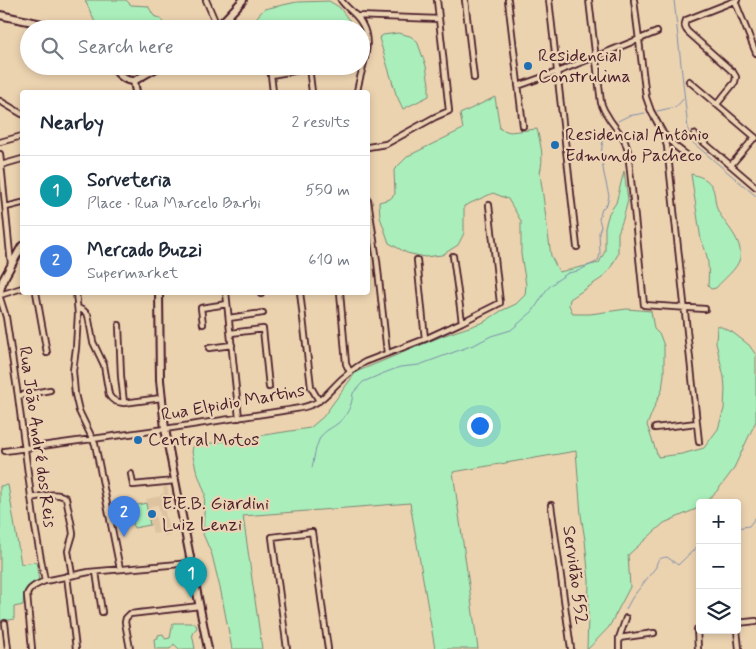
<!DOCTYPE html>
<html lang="en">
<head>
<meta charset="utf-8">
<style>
	:root { --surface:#fff; --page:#f2f2f3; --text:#1f2937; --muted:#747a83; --line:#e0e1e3; --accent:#1f6fb2 }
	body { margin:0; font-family:Mynerve,sans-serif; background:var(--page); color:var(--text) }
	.controls { position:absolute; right:15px; bottom:15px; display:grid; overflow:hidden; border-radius:5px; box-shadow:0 2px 8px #0003 }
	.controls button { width:45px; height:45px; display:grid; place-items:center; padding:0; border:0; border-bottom:1px solid var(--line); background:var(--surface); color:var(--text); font:25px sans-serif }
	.you { position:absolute; left:479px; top:425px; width:18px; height:18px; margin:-12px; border:4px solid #fff; border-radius:50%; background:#1a73e8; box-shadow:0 0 0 8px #1a73e833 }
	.badge { display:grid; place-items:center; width:32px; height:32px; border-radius:50%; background:var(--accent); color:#fff; font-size:16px; font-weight:700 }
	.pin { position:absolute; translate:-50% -41px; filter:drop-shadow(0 1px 2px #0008) }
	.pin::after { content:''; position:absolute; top:26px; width:18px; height:15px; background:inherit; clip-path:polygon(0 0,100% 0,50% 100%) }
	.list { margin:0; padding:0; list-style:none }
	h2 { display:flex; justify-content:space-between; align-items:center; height:65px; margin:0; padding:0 20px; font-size:21px }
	h2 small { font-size:16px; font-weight:400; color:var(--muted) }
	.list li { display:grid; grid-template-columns:32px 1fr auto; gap:15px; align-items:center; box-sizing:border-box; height:70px; padding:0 20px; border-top:1px solid var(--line) }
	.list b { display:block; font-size:19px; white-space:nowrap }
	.list p { margin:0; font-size:16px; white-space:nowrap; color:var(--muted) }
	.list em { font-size:16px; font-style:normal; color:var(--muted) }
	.icon { flex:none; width:28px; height:28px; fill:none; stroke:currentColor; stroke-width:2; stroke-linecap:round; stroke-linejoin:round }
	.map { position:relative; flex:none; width:756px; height:649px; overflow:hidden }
	.search { position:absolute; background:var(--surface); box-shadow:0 2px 8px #0003; left:20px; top:20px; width:350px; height:55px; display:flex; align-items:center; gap:12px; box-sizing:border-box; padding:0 18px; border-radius:28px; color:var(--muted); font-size:19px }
	.panel { position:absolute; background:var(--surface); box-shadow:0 2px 8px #0003; left:20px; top:90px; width:350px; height:205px; border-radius:5px }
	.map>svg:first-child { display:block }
	.built { fill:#dec3a1 }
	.green { fill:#aaefbb; stroke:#7a8773 }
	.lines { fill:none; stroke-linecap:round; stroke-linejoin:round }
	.stream { stroke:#7c8da9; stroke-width:1 }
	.street-casing { stroke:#4a1f2b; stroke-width:8 }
	.secondary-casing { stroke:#4a1f2b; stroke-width:10 }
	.street { stroke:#ebd3b3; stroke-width:4.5 }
	.secondary { stroke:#ebd3b3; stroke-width:6 }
	.poi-dot { fill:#1f6fb2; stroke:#ebd3b3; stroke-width:2 }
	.labels { text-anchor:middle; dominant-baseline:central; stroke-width:4.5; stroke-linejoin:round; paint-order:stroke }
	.poi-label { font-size:18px; fill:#4a1f2b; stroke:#ebd3b3; text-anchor:start }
	.street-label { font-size:18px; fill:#4a1f2b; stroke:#ebd3b3 }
</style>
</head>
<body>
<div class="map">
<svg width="756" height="649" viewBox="0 0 756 649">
	<rect width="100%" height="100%" fill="#ecd3b0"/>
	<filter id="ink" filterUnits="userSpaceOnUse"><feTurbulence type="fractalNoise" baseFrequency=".02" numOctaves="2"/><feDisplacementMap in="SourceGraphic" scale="10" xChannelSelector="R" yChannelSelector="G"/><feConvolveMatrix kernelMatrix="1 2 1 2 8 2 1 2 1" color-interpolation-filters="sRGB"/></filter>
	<g filter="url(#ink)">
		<path class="built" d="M167,486L172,510L168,511L167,506L164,507L170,535L164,536L158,505L150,506V508H154L159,533L153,534L146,499L161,496V494L164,493L163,487Z"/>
		<path class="green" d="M85,0H126L131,5L148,6L154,16L161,19L166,29H98Z
			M329,1L339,7L356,29H252L257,17L264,9L297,2Z
			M398,33L410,36L417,41L426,66L429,84V96L403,109L396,94L379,38L383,35Z
			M495,97L500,129L510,132L537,129C541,146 544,156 540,173L551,256L559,272L599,263L605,251V227L609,213L616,203L624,171L628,200L623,219L618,233V254L610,269L602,278L570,299L569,305L573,314H590L627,309L651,311L654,329L660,335L664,346V374L662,390L655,405L647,425L658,457L682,454L704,448L718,429L724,409L725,388L724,377L716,343L717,325L732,332L749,345L756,355V421L733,470L717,491L704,503H700V506L696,509L664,523L628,555L630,587L609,627L588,649H587L589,581L585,540L581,515L576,451L453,472L478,649H435L410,503L243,516L262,649H232L221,592L212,555L203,534L205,493L196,469L192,452L193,446L310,428L323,417L356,372L445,335L484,322L501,311L516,304L525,295L526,285L521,254V221L508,199L493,193L464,206V233L458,245L442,255L425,257L407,253L389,243L380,217L379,202L390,199L395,194L394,170L408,156L463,129L460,114Z
			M691,174C699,176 706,178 711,185C716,192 714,203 718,211C726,226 743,240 740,258C737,270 723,279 716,288L711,289L708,286C709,270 709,255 701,240Z
			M8,485L21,564L36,562L39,581L29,587L24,592L23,605L14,607V619L0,622V486Z
			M146,503L150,525L134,528L130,507Z
			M173,623H195L197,628L192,633L195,649H179L174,644L170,649H155L154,639L158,638V635L163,634L165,639L170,638Z"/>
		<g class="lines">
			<path class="stream" d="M674,0L689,138L692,142L756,196
				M657,111L676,107L684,98
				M618,121L628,116L645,113
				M312,468C314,459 315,448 319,440C322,432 330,429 337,424C347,416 352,406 353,393L363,382L384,373L400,367L419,365L476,344L491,336L511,330L533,311L547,289L556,281L568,273L578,271L598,261L600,254L599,232L601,226L599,219L602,209L607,204L609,196L604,174L601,155L603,138L608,129
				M737,528L749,526L756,517
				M626,609L632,598L656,567C657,559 660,558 667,557L678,565L700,544"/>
			<g class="street-casing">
				<path id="street" d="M206,0L218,28
					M341,0C347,9 357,14 362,24C374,45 360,70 357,92
					M465,0L474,78
					M508,0L523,126
					M549,0L577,247
					M589,0L601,103L604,110L610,120L624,139L628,151L644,305L705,309
					M634,0L646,97L651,111L663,133L667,146L699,442
					M735,1L756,53
					M357,16L439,19
					M270,66L273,92
					M309,67L312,92
					M271,75L322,66
					M689,81L756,138
					M518,86L557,72L657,32
					M0,101L22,114
					M717,104L735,82L736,77L733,72L688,32C684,28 684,25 686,20L737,0
					M694,134L756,187
					M666,136L675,146L689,157
					M0,142L22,136
					M368,147L386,144L435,117L449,111L437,0
					M0,154L11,264
					M1,165L22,159
					M731,165L755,137
					M368,200L377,261L387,353
					M6,207L22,203
					M453,256L462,322
					M417,260L425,339
					M36,292L47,353
					M76,292L78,314L76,348L73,371L75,394L79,411L95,444L120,569
					M226,292L239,418
					M261,292V294
					M300,292L311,387L319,401
					M340,292L346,364L350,372
					M0,295L22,288
					M0,298L6,317L18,396L35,527L45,581
					M78,308L84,311L88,315L93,342L104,365L109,395C112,401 117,402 124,403L161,398
					M229,318L263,313
					M203,324L201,308L227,304
					M119,325L121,376L124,403
					M231,333L263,329L269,387
					M209,348L232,345
					M18,396L50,390
					M655,428L697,423
					M5,451L165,429L282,411C294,409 309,408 320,400C328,394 335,385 343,378C350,372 357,366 365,362L425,339L462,322L500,303L489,205
					M131,474L133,485L175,481
					M31,498C42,496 57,491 66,498L72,527L73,534L68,551L72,575
					M551,505L571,649
					M96,572L102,612
					M67,576L76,649
					M5,623L8,649
					M737,623L756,621
					M737,630L739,649
					M619,638L654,633
					M32,649L27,595C29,587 38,584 45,581L89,572L191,563
					M130,649L125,622L126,618L130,614L200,606
					M287,649L272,537L312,532L328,649
					M619,649V638L626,618
					M698,649L697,629L700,628"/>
			</g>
			<g class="secondary-casing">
				<path id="secondary" d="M0,15L65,29
					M216,29L243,0
					M112,66C118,74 124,81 134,81
					M134,81L160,66
					M134,81L136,92
					M0,291L3,280L22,246
					M159,292L160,380L165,429L208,649"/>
			</g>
			<use href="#street" class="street"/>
			<use href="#secondary" class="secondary"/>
		</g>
	</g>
	<g class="poi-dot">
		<circle cx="528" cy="66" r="5"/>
		<circle cx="555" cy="145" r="5"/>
		<circle cx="138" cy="440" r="5"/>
		<circle cx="152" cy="514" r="5"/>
	</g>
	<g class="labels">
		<g class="poi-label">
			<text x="538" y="56">Residencial<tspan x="538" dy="21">Construlima</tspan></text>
			<text x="565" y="135">Residencial Antônio<tspan x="565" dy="21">Edmundo Pacheco</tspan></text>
			<text x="148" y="440">Central Motos</text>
			<text x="162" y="504">E.E.B. Giardini<tspan x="162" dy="21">Luiz Lenzi</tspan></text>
		</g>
		<g class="street-label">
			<text transform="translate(233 403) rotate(-10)">Rua Elpidio Martins</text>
			<text transform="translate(37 437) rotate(82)">Rua João André dos Reis</text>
			<text transform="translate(575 575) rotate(82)">Servidão 552</text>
		</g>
	</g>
</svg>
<div class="controls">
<button>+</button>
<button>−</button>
<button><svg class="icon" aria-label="layers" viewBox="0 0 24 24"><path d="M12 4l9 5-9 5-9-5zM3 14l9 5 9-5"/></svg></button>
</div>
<div class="you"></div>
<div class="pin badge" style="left:191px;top:598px;background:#0f9aa8">1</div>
<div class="pin badge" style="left:124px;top:537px;background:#3f7fe0">2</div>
<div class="search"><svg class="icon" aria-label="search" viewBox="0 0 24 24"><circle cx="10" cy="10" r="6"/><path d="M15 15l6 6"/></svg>Search here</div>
<section class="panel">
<h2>Nearby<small>2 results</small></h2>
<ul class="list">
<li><span class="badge" style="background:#0f9aa8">1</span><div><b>Sorveteria</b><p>Place · Rua Marcelo Barbi</p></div><em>550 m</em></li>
<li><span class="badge" style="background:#3f7fe0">2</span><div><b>Mercado Buzzi</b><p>Supermarket</p></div><em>610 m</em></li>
</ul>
</section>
</div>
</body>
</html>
